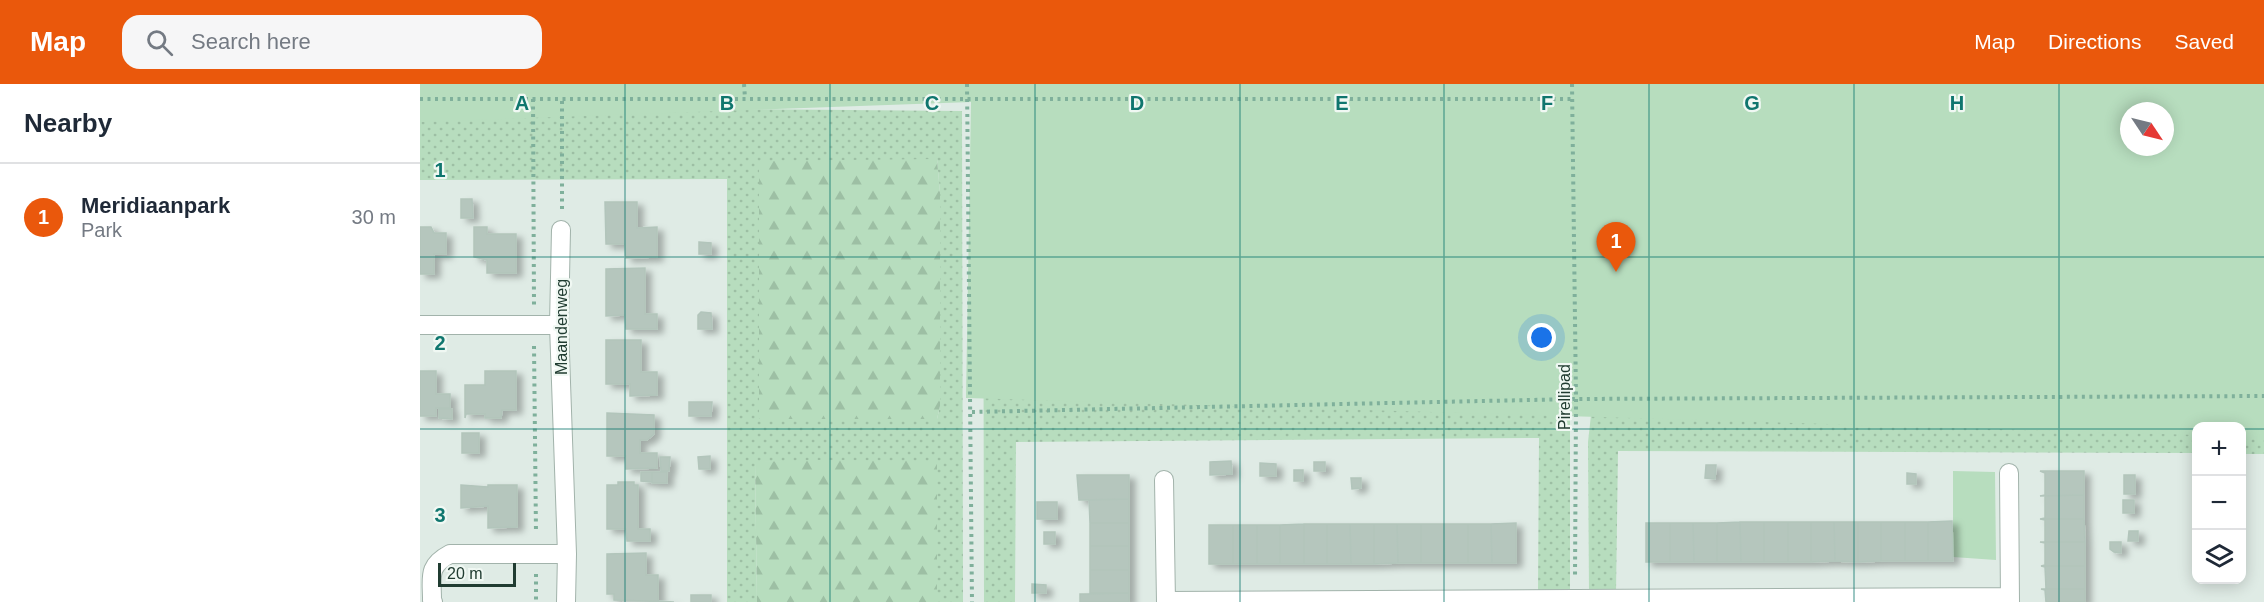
<!DOCTYPE html>
<html lang="en">
<head>
<meta charset="utf-8">
<style>
	:root { --surface:#fff; --page:#f6f6f7; --text:#1f2937; --muted:#747a83; --line:#e0e1e3; --accent:#ea580c }
	body { margin:0; font-family:Helvetica,sans-serif; background:var(--page); color:var(--text) }
	.controls { position:absolute; right:18px; bottom:18px; display:grid; overflow:hidden; border-radius:12px; box-shadow:0 3px 15px #0003 }
	.controls button { width:54px; height:54px; display:grid; place-items:center; padding:0; border:0; border-bottom:2px solid var(--line); background:var(--surface); color:var(--text); font:30px sans-serif }
	.compass { position:absolute; left:1700px; top:18px; width:54px; height:54px; border-radius:50%; background:var(--surface); box-shadow:0 3px 15px #0003; rotate:125deg }
	.scale { position:absolute; left:18px; bottom:15px; width:78px; box-sizing:border-box; padding-left:6px; border:3px solid #203c31; border-top:0; font-size:16px; line-height:21px; white-space:nowrap; color:#203c31; -webkit-text-stroke:4px #f0f8f3; paint-order:stroke }
	.you { position:absolute; left:1122px; top:254px; width:21px; height:21px; margin:-15px; border:4px solid #fff; border-radius:50%; background:#1a73e8; box-shadow:0 0 0 9px #1a73e833 }
	.badge { display:grid; place-items:center; width:39px; height:39px; border-radius:50%; background:var(--accent); color:#fff; font-size:20px; font-weight:700 }
	.pin { position:absolute; translate:-50% -50px; filter:drop-shadow(0 2px 3px #0008) }
	.pin::after { content:''; position:absolute; top:32px; width:21px; height:18px; background:inherit; clip-path:polygon(0 0,100% 0,50% 100%) }
	.list { margin:0; padding:0; list-style:none }
	h2 { display:flex; justify-content:space-between; align-items:center; height:78px; margin:0; padding:0 24px; font-size:26px }
	h2 small { font-size:20px; font-weight:400; color:var(--muted) }
	.list li { display:grid; grid-template-columns:39px 1fr auto; gap:18px; align-items:center; box-sizing:border-box; height:108px; padding:0 24px; border-top:2px solid var(--line) }
	.list b { display:block; font-size:22px; white-space:nowrap }
	.list p { margin:0; font-size:20px; white-space:nowrap; color:var(--muted) }
	.list em { font-size:20px; font-style:normal; color:var(--muted) }
	.icon { flex:none; width:33px; height:33px; fill:none; stroke:currentColor; stroke-width:2; stroke-linecap:round; stroke-linejoin:round }
	.map { position:relative; flex:none; width:1844px; height:518px; overflow:hidden }
	header { display:flex; align-items:center; gap:36px; box-sizing:border-box; height:84px; padding:0 30px; background:var(--accent); color:#fff }
	header strong { font-size:28px }
	nav { display:flex; gap:33px; margin-inline-start:auto; font-size:21px }
	.search { width:420px; height:54px; background:var(--page); display:flex; align-items:center; gap:15px; box-sizing:border-box; padding:0 21px; border-radius:18px; color:var(--muted); font-size:22px }
	main { display:flex }
	aside { flex:1; background:var(--surface) }
	.map>svg:first-child { display:block }
	.grass { fill:url(#grass-dots); fill-rule:evenodd }
	.forest { fill:url(#forest-firs) }
	.park { fill:#b7ddbe; fill-rule:evenodd }
	.building { fill:#b5c6bd; stroke:#b2c5bb; stroke-width:1.5; filter:url(#shadow) }
	.lines { fill:none; stroke-linecap:round; stroke-linejoin:round }
	.street-casing { stroke:#a2b3ab; stroke-width:20 }
	.path { stroke:#7fb09b; stroke-width:4; stroke-dasharray:3 4.5; stroke-linecap:butt }
	.street { stroke:#fff; stroke-width:18 }
	.grid { fill:none; stroke:#0f766e; stroke-width:1.5; stroke-opacity:0.55 }
	.labels { text-anchor:middle; dominant-baseline:central; stroke-width:4.5; stroke-linejoin:round; paint-order:stroke }
	.street-label { font-size:16px; fill:#203c31; stroke:#f0f8f3 }
	.grid-label { font-size:20px; text-anchor:middle; font-weight:bold; fill:#0f766e; stroke:#f0f8f3; stroke-width:4.5; stroke-linejoin:round; paint-order:stroke }
</style>
</head>
<body>
<header>
<strong>Map</strong>
<div class="search"><svg class="icon" aria-label="search" viewBox="0 0 24 24"><circle cx="10" cy="10" r="6"/><path d="M15 15l6 6"/></svg>Search here</div>
<nav><a>Map</a><a>Directions</a><a>Saved</a></nav>
</header>
<main>
<aside>
<h2>Nearby<small></small></h2>
<ul class="list">
<li><span class="badge">1</span><div><b>Meridiaanpark</b><p>Park</p></div><em>30 m</em></li>
</ul>
</aside>
<div class="map">
<svg width="1844" height="518" viewBox="0 0 1844 518">
	<defs>
		<pattern id="grass-dots" width="8" height="8" patternUnits="userSpaceOnUse" patternTransform="scale(1.5)"><rect width="8" height="8" fill="#b7ddbe"/><path d="M2 2h.1M6 6h.1" fill="none" stroke="#9dbfa4" stroke-width="1.8" stroke-linecap="round"/></pattern>
		<pattern id="forest-firs" width="22" height="20" patternUnits="userSpaceOnUse" patternTransform="scale(1.5)"><rect width="22" height="20" fill="#b7ddbe"/><path d="M5 1l3.5 6h-7zM16 11l3.5 6h-7z" fill="#9dbfa4"/></pattern>
		<filter id="shadow"><feDropShadow dx="6" dy="4" stdDeviation="3" flood-color="#0004"/></filter>
	</defs>
	<rect width="100%" height="100%" fill="#dfebe5"/>
	<path class="grass" d="M307,25L542,27L543,518H517V377L335,378L337,518H307V95L0,96V26ZM517,75L520,109V322L517,335Z
		M563,27L1150,322V509H1118L1119,354L596,358L595,518H564Z
		M1844,320V370H1822V342H1776V369L1198,367L1196,509H1169L1168,358L1172,322Z"/>
	<path class="forest" d="M517,75L520,109V322L517,335H339V77Z
		M396,376L517,377V518H337L335,378Z"/>
	<path class="park" d="M0,0H1844V353H1822V342H1776V351L546,314L551,18L0,38ZM1709,27H1745V63H1709Z
		M1533,387L1575,388L1576,476L1533,473Z"/>
	<path class="building" d="M41,115H52L53,134H41Z
		M185,118H217V144L237,143V173L206,174L205,160H186Z
		M0,143H11L14,149H26V170H14V190H0Z
		M54,143H67V150H96V189H67V176L54,173Z
		M279,158L291,159V170H279Z
		M225,184V230H237V245H206L205,231L186,232V185Z
		M281,228L291,229L292,245H278V231Z
		M186,256H221V288H237V311L210,312V300H186Z
		M0,287H16V310H30V324H16V332H0Z
		M65,287H96V326H82L81,334H65V330H46L45,334V301H65Z
		M269,318H292L291,332H269Z
		M19,325H32V335L19,334Z
		M187,329L234,331V350L227,356H220V369H237V384L206,385V372H187Z
		M42,349H59V369H42Z
		M290,372V385H279L278,373Z
		M240,373H250L249,387H241Z
		M811,377L812,390L790,391V378Z
		M894,378H905V387H894Z
		M840,379L856,380V392H840Z
		M1286,381H1296L1295,395L1285,394Z
		M874,386H883V397H874Z
		M1620,387H1664V411L1620,412L1625,411V389Z
		M221,388H232V398L221,397Z
		M232,388H247V399H232Z
		M1487,389L1496,390V400H1487Z
		M657,391H709V415L659,416Z
		M1704,391H1715V410H1704Z
		M931,394H941V404L932,405Z
		M198,398H214V401H218V445H230V457H207L206,445H187V401H198Z
		M41,401L68,403V401H97V443L68,444V422L41,424Z
		M1664,411V435H1620L1625,434V412H1620Z
		M709,415V439H670L669,416Z
		M1703,416H1714V429H1703Z
		M617,418H637V435H617Z
		M1620,435H1664L1665,458H1620H1625V436Z
		M1532,437L1533,477H1508V438Z
		M1320,438L1321,478H1297V439Z
		M1320,438H1344V478H1321Z
		M1344,438H1368V478H1344Z
		M1368,438H1391V478H1368Z
		M1391,438H1414L1415,477L1391,478Z
		M1414,438H1438V478L1415,477Z
		M1438,438H1461V477L1438,478Z
		M1461,438H1485V477H1461Z
		M1485,438H1508V477H1485Z
		M670,439H709V462H670Z
		M1096,439V479H1072L1071,440Z
		M1226,439H1250V478H1226Z
		M1250,439H1273L1274,478H1250Z
		M1273,439H1297V478H1274Z
		M884,440V480H860V441Z
		M884,440H907V480H884Z
		M907,440H930L931,480H907Z
		M930,440H954V480H931Z
		M954,440H977L978,479L954,480Z
		M977,440H1001V479H978Z
		M1001,440H1024L1025,479H1001Z
		M1024,440H1048V479H1025Z
		M1048,440H1071L1072,479H1048Z
		M789,441H813V480H789Z
		M813,441H837V480H813Z
		M837,441H860V480H837Z
		M1709,447H1718V457H1708Z
		M624,448H635V460H624Z
		M1620,458H1665V482H1621L1625,481V459Z
		M1690,458H1701V469L1694,468L1690,465Z
		M670,462H709V486H670Z
		M226,469V491H238V517L254,518L194,516V510H187V470Z
		M1621,482H1665V505H1621H1626L1625,483Z
		M670,486H709V509H670Z
		M612,500L626,501V509H612Z
		M1621,505H1665V518H1626L1625,506Z
		M709,509V518H660V510Z
		M271,511H291V518H271Z"/>
	<g class="lines">
		<g class="street-casing">
			<path id="street" d="M141,146L139,241L147,470L146,518
				M0,241H139
				M1589,389L1590,518
				M744,396L746,518
				M746,517L1590,513
				M13,518L12,516C12,493 7,482 30,470H147"/>
		</g>
		<path class="path" d="M324,0L325,14
			M547,0L552,518
			M1152,0L1156,315L1155,494
			M0,15H1152
			M113,15L114,221
			M142,125V15
			M114,262L116,449
			M552,328L1156,315L1844,312
			M116,490V518"/>
		<use href="#street" class="street"/>
	</g>
	<path class="grid" d="M205,0V518M410,0V518M615,0V518M820,0V518M1024,0V518M1229,0V518M1434,0V518M1639,0V518M0,173H1844M0,345H1776M1822,345H1844"/>
	<g class="labels">
		<g class="street-label">
			<text transform="translate(141 243) rotate(-90)">Maandenweg</text>
			<text transform="translate(1144 313) rotate(-90)">Pirellipad</text>
		</g>
	</g>
	<g class="grid-label">
		<text x="102" y="26">A</text>
		<text x="307" y="26">B</text>
		<text x="512" y="26">C</text>
		<text x="717" y="26">D</text>
		<text x="922" y="26">E</text>
		<text x="1127" y="26">F</text>
		<text x="1332" y="26">G</text>
		<text x="1537" y="26">H</text>
		<text x="20" y="93">1</text>
		<text x="20" y="266">2</text>
		<text x="20" y="438">3</text>
	</g>
</svg>
<div class="controls">
<button>+</button>
<button>−</button>
<button><svg class="icon" aria-label="layers" viewBox="0 0 24 24"><path d="M12 4l9 5-9 5-9-5zM3 14l9 5 9-5"/></svg></button>
</div>
<svg class="compass" viewBox="-18 -18 36 36"><path d="M0-13l5 13h-10z" fill="#e53935"/><path d="M0 13l5-13h-10z" fill="#747a83"/></svg>
<div class="scale">20 m</div>
<div class="you"></div>
<div class="pin badge" style="left:1196px;top:188px">1</div>
</div>
</main>
</body>
</html>
